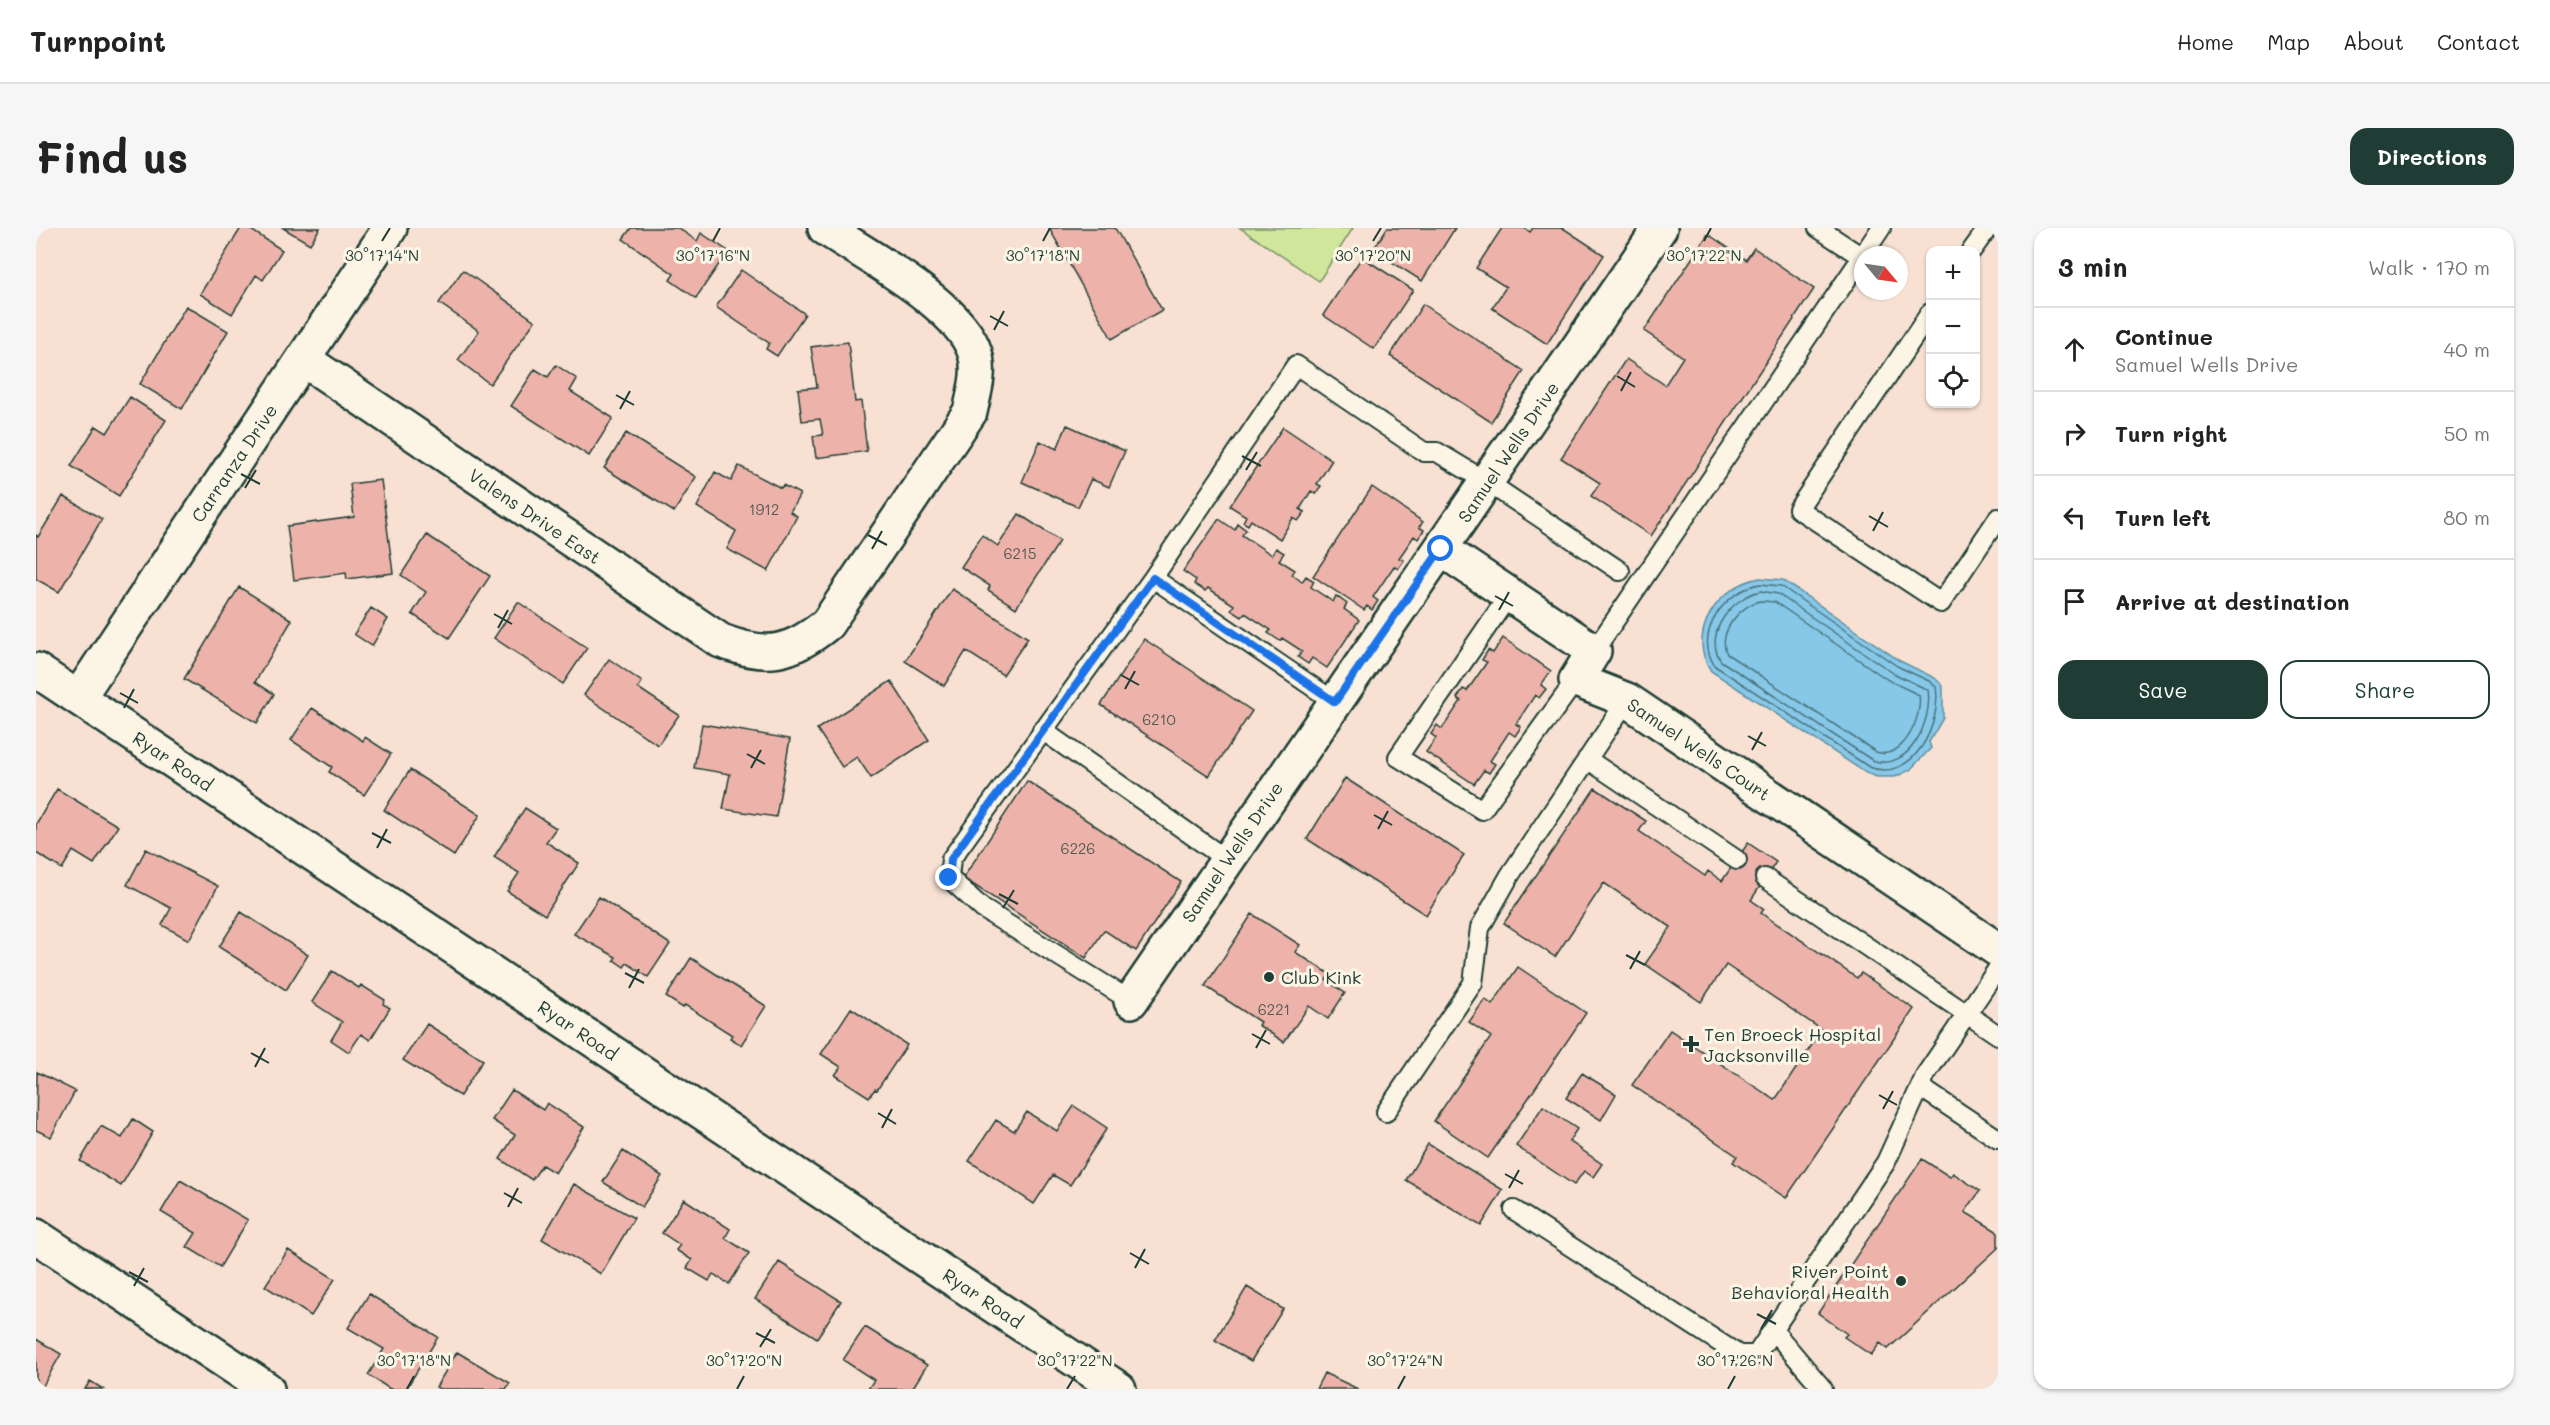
<!DOCTYPE html>
<html lang="en">
<head>
<meta charset="utf-8">
<style>
	:root { --surface:#fff; --page:#f6f6f6; --text:#222; --muted:#767676; --line:#e0e0e0; --accent:#1f3d34 }
	body { margin:0; font-family:Mali,sans-serif; background:var(--page); color:var(--text) }
	.controls { position:absolute; right:18px; top:18px; display:grid; overflow:hidden; border-radius:12px; box-shadow:0 2px 4px #0004 }
	.controls button { width:54px; height:54px; display:grid; place-items:center; padding:0; border:0; border-bottom:2px solid var(--line); background:var(--surface); color:var(--text); font:30px sans-serif }
	.compass { position:absolute; left:1818px; top:18px; width:54px; height:54px; border-radius:50%; background:var(--surface); box-shadow:0 2px 4px #0004; rotate:119deg }
	.stop { position:absolute; width:18px; height:18px; margin:-14px; border:4px solid #1a73e8; border-radius:50%; background:#fff }
	.stop.end { background:#1a73e8; border-color:#fff; box-shadow:0 2px 6px #0008 }
	.list { margin:0; padding:0; list-style:none }
	h2 { display:flex; justify-content:space-between; align-items:center; height:78px; margin:0; padding:0 24px; font-size:26px }
	h2 small { font-size:20px; font-weight:400; color:var(--muted) }
	.list li { display:grid; grid-template-columns:39px 1fr auto; gap:18px; align-items:center; box-sizing:border-box; height:84px; padding:0 24px; border-top:2px solid var(--line) }
	.list b { display:block; font-size:22px; white-space:nowrap }
	.list p { margin:0; font-size:20px; white-space:nowrap; color:var(--muted) }
	.list em { font-size:20px; font-style:normal; color:var(--muted) }
	.actions { display:flex; gap:12px; padding:18px 24px }
	.actions a { flex:1; padding:14px 0; border:2px solid var(--accent); border-radius:18px; text-align:center; font-size:21px; color:var(--accent) }
	.actions .main { background:var(--accent); color:#fff }
	.icon { flex:none; width:33px; height:33px; fill:none; stroke:currentColor; stroke-width:2; stroke-linecap:round; stroke-linejoin:round }
	.map { position:relative; flex:none; width:1962px; height:1161px; overflow:hidden; border-radius:18px }
	header { display:flex; align-items:center; gap:36px; box-sizing:border-box; height:84px; padding:0 30px; background:var(--surface); border-bottom:2px solid var(--line) }
	header strong { font-size:28px }
	nav { display:flex; gap:33px; margin-inline-start:auto; font-size:21px }
	.intro { display:flex; align-items:center; justify-content:space-between; box-sizing:border-box; height:144px; padding:0 36px }
	h1 { margin:0; font-size:42px }
	.button { padding:15px 27px; border-radius:18px; background:var(--accent); color:#fff; font-size:21px; font-weight:700 }
	main { display:flex; gap:36px; padding:0 36px }
	aside { flex:1; background:var(--surface); border-radius:18px; box-shadow:0 2px 4px #0004 }
	.map>svg:first-child { display:block }
	.green { fill:#cfe69b; stroke:#779268; stroke-width:1.5 }
	.water { fill:#87c7e8; stroke:#5d90a0; stroke-width:1.5 }
	.lines { fill:none; stroke-linecap:round; stroke-linejoin:round }
	.shore { stroke:#49747c; stroke-width:1.5 }
	.building { fill:#edb3aa; stroke:#1f3d34; stroke-width:1.5 }
	.service-casing { stroke:#1f3d34; stroke-width:22 }
	.minor-casing { stroke:#1f3d34; stroke-width:38 }
	.service { stroke:#fcf5e5; stroke-width:18 }
	.minor { stroke:#fcf5e5; stroke-width:33 }
	.route { stroke:#1a73e8; stroke-width:8 }
	.ticks { fill:none; stroke:#1f3d34; stroke-width:2 }
	.poi-dot { fill:#1f3d34; stroke:#fcf5e5; stroke-width:2 }
	.labels { text-anchor:middle; dominant-baseline:central; stroke-width:6; stroke-linejoin:round; paint-order:stroke }
	.number-label { font-size:15px; fill:#525a52 }
	.street-label { font-size:18px; fill:#1f3d34; stroke:#fcf5e5 }
	.poi-label { font-size:18px; fill:#1f3d34; stroke:#fcf5e5; text-anchor:start }
	.ticks-label { font-size:15px; text-anchor:middle; fill:#1f3d34; stroke:#fcf5e5; stroke-width:6; stroke-linejoin:round; paint-order:stroke }
</style>
</head>
<body>
<header>
<strong>Turnpoint</strong>
<nav><a>Home</a><a>Map</a><a>About</a><a>Contact</a></nav>
</header>
<div class="intro"><h1>Find us</h1><a class="button">Directions</a></div>
<main>
<div class="map">
<svg width="1962" height="1161" viewBox="0 0 1962 1161">
	<rect width="100%" height="100%" fill="#f8e1d3"/>
	<filter id="ink" filterUnits="userSpaceOnUse"><feTurbulence type="fractalNoise" baseFrequency=".0167" numOctaves="2"/><feDisplacementMap in="SourceGraphic" scale="12" xChannelSelector="R" yChannelSelector="G"/><feConvolveMatrix kernelMatrix="1 2 1 2 8 2 1 2 1" color-interpolation-filters="sRGB"/></filter>
	<g filter="url(#ink)">
		<path class="green" d="M1204,0H1317L1283,53Z"/>
		<path class="water" d="M1724,350L1747,352L1864,433L1899,450L1907,458V490L1893,514L1895,520L1874,542L1859,549H1841L1830,545L1675,443C1649,405 1683,357 1724,350Z"/>
		<g class="lines">
			<path class="shore" d="M1724,356L1745,358L1861,438L1895,454L1900,459C1906,496 1877,556 1833,539L1679,438C1656,405 1690,362 1724,356Z
				M1725,363L1742,366L1857,445L1892,462C1897,492 1873,546 1836,532L1685,433C1666,406 1697,368 1725,363Z
				M1725,373L1739,374L1852,452L1883,467C1887,488 1867,534 1840,524L1691,426C1680,405 1705,376 1725,373Z"/>
		</g>
		<path class="building" d="M205,0H212L246,22L227,52L220,47L196,86L164,66Z
			M247,0H284L274,16Z
			M595,0H642L661,13L665,5L692,23L660,70L634,52L638,46L587,11Z
			M1013,0H1079L1126,82L1076,111Z
			M1351,0H1419L1386,53L1337,22Z
			M1466,0H1488L1494,4L1497,0H1527L1568,27L1511,116L1456,80L1470,59L1440,40Z
			M1672,6L1710,32L1718,20L1778,61L1615,308L1555,268L1564,255L1525,230L1590,131L1629,157L1647,129L1608,103Z
			M1326,29L1377,62L1338,121L1287,87Z
			M427,42L499,93L454,156L422,132L443,103L403,75Z
			M705,42L769,86L741,128L730,121L733,115L680,79Z
			M1387,76L1488,143L1455,194L1354,128Z
			M150,78L192,103L146,181L104,156Z
			M812,114L819,174L825,173L831,223L780,230L777,208L787,207L784,191L766,193L762,161L781,159L775,119Z
			M520,137L541,151L534,163L577,190L553,228L475,178L499,141L512,149Z
			M94,169L130,192L83,268L35,238L60,198L71,205Z
			M1031,197L1089,223L1073,259L1055,251L1042,279L986,254L1004,213L1021,221Z
			M1247,199L1296,232L1281,256L1285,258L1280,266L1275,263L1264,281L1269,284L1262,293L1257,290L1244,311L1215,292L1212,297L1207,294L1210,288L1194,278Z
			M590,205L660,249L638,284L568,240Z
			M703,238L745,260L747,257L764,266L754,284L761,288L732,343L691,321L700,303L661,279L679,244L695,253Z
			M345,252L357,345L311,351L310,345L258,352L251,298L318,289L314,256Z
			M1336,259L1387,294L1383,299L1388,302L1382,311L1378,308L1363,330L1368,332L1362,341L1358,338L1337,369L1342,373L1336,382L1331,378L1328,382L1277,348Z
			M27,268L66,291L23,364L0,351V307L2,309Z
			M983,286L1024,313L980,380L952,362L954,358L925,339L946,307L962,318Z
			M1183,291L1199,302L1202,296L1210,302L1206,307L1236,327L1240,320L1248,325L1243,332L1259,342L1256,346L1266,354L1270,348L1278,353L1275,359L1297,374L1300,368L1311,376L1308,381L1323,392L1291,440L1276,430L1272,436L1262,429L1266,423L1246,410L1244,413L1232,405L1235,402L1209,385L1206,389L1195,382L1198,377L1172,360L1169,363L1158,356L1160,352L1147,343Z
			M391,307L454,348L413,410L376,386L390,364L365,347Z
			M203,359L256,392L219,454L238,466L221,495L148,451Z
			M916,361L992,410L967,447L930,423L908,458L869,433Z
			M482,374L551,420L527,456L458,410Z
			M335,380L352,391L336,418L318,406Z
			M1467,410L1515,443L1505,457L1510,461L1503,470L1499,467L1480,496L1485,499L1479,508L1473,504L1454,533L1459,536L1453,545L1448,542L1438,556L1390,524L1400,510L1395,506L1401,497L1406,501L1425,473L1421,470L1427,461L1431,463L1451,434L1446,432L1452,422L1457,425Z
			M1108,411L1216,483L1173,548L1065,477Z
			M573,431L606,454L602,460L643,487L622,517L548,467Z
			M855,453L893,512L835,550L821,529L806,539L781,501Z
			M276,480L327,513L329,509L355,526L328,567L293,544L296,539L255,512Z
			M666,496L754,511L740,589L687,581L694,546L658,540Z
			M374,542L444,587L418,628L348,582Z
			M1309,550L1428,627L1390,687L1271,611Z
			M991,553L1145,654L1100,723L1068,702L1050,730L927,650Z
			M1559,560L1610,593L1603,603L1669,648L1672,643L1686,653L1712,615L1740,634L1715,672L1728,681L1725,685L1821,750L1825,745L1878,781L1750,970L1697,934L1701,928L1596,857L1634,802L1739,872L1786,802L1690,737L1665,774L1609,736L1635,699L1568,655L1519,729L1468,695Z
			M21,561L82,598L58,636L37,623L26,641L0,625V596Z
			M489,580L520,600L510,614L543,635L509,687L471,663L483,645L458,629Z
			M110,621L182,658L153,712L126,697L135,680L91,657Z
			M563,669L634,716L612,749L591,735L588,739L578,732L580,729L538,706Z
			M205,684L272,727L250,762L183,719Z
			M1216,686L1264,717L1259,724L1294,746L1290,752L1309,765L1292,791L1273,778L1248,814L1222,797L1224,794L1169,758Z
			M655,730L730,778L705,817L694,810L696,807L649,777L647,780L630,769Z
			M1482,739L1550,785L1452,930L1398,893L1455,809L1433,794L1449,771L1456,777Z
			M296,743L323,760L325,757L349,772L347,776L354,780L334,812L325,806L313,824L295,812L306,794L276,774Z
			M815,780L871,817L841,862L839,861L833,869L799,847L805,839L785,826Z
			M391,796L447,832L424,868L367,832Z
			M1,844L39,863L15,909L0,902Z
			M1546,845L1580,866L1565,892L1530,870Z
			M476,862L507,882L511,875L548,899L519,945L506,937L496,952L464,931L479,907L456,892Z
			M1038,878L1071,900L1034,957L1017,947L998,976L933,933L960,892L978,903L991,884L1021,903Z
			M1507,878L1541,901L1533,913L1566,936L1557,949L1548,943L1538,957L1480,918Z
			M97,891L117,904L85,958L44,933L65,898L86,910Z
			M1392,916L1467,962L1445,998L1370,952Z
			M587,923L626,948L606,979L567,954Z
			M1886,931L1914,949L1917,945L1944,963L1929,984L1962,1004V1020L1852,1121L1844,1115L1835,1127L1808,1109L1811,1106L1782,1085Z
			M144,952L212,992L184,1039L151,1019L160,1005L125,984Z
			M538,956L598,990L565,1046L506,1011Z
			M648,971L694,1001L689,1010L713,1025L693,1056L677,1046L673,1053L651,1040L656,1032L640,1022L644,1017L626,1005Z
			M252,1022L299,1051L275,1088L229,1058Z
			M743,1034L805,1073L781,1110L719,1071Z
			M1211,1059L1247,1081L1215,1133L1179,1112Z
			M333,1066L402,1109L370,1161H354L332,1147L348,1121L312,1100Z
			M829,1099L891,1137L876,1161H832L838,1152L807,1132Z
			M0,1111L25,1126L5,1161H0Z
			M421,1124L474,1155L470,1161H404L400,1159Z
			M1288,1145L1322,1161H1280Z
			M54,1153L67,1161H49Z"/>
		<g class="lines">
			<g class="service-casing">
				<path id="service" d="M1936,22L1952,0
					M1827,27L1845,0
					M1894,85L1762,281L1905,375L1962,290
					M1117,350L1299,474
					M1473,367L1362,529L1446,582L1540,452
					M1558,423L1826,29L1782,0
					M1006,502L1191,632
					M1551,531L1701,632
					M1729,650L1962,807
					M1095,773L947,681L913,650L915,631L1117,350L1260,137L1388,224H1401L1451,254L1584,343
					M1884,859L1962,911
					M1350,884L1437,755L1444,700L1474,647L1591,472
					M1478,982L1703,1127H1720L1850,934L1890,846L1962,740
					M1737,1102L1787,1161"/>
			</g>
			<g class="minor-casing">
				<path id="minor" d="M267,131L685,413C731,430 753,427 791,396L934,184C938,165 945,144 939,125C925,78 831,28 789,0
					M1405,321L1558,423L1540,452L1591,472L1962,722
					M0,442L1083,1161
					M42,470L354,0
					M1095,773L1624,0
					M0,1008L231,1161"/>
			</g>
			<use href="#service" class="service"/>
			<use href="#minor" class="minor"/>
		</g>
	</g>
	<g class="lines" filter="url(#ink)">
		<path class="route" d="M913,650L915,631L1117,350L1299,474L1405,321"/>
	</g>
	<path class="ticks" d="M346,13L354,0M677,13L684,0M1007,13L1014,0M1337,13L1345,0M1668,13L1675,0M954,88L972,98M958,102L968,83M1581,148L1599,159M1585,163L1595,144M580,167L598,177M584,181L594,163M1206,228L1225,238M1210,242L1221,224M205,246L224,256M209,260L220,242M1833,288L1852,299M1837,303L1847,284M832,307L851,317M836,321L846,303M1459,368L1477,378M1463,382L1473,364M458,386L476,396M462,400L472,382M1085,447L1103,457M1089,461L1099,443M84,465L102,475M88,480L98,461M1712,508L1730,518M1716,522L1726,504M711,526L729,536M715,540L725,522M1338,587L1356,597M1342,601L1352,583M336,605L355,615M341,620L351,601M963,666L982,676M967,680L978,662M1590,727L1609,737M1594,741L1604,723M589,745L608,755M593,760L603,741M1216,806L1234,816M1220,820L1230,802M215,825L233,835M219,839L229,820M1843,867L1861,877M1847,881L1857,863M842,885L860,896M846,900L856,881M1469,946L1487,956M1473,960L1483,942M468,965L486,975M472,979L482,960M1094,1025L1113,1036M1099,1040L1109,1021M93,1044L112,1054M98,1058L108,1040M1721,1086L1740,1096M1725,1101L1736,1082M720,1105L739,1115M724,1119L735,1101M371,1161L378,1148M701,1161L708,1148M1031,1161L1039,1148M1362,1161L1369,1148M1692,1161L1699,1148"/>
	<g class="poi-dot">
		<circle cx="1233" cy="749" r="6"/>
		<path d="M1652 807h6v6h6v6h-6v6h-6v-6h-6v-6h6z"/>
		<circle cx="1865" cy="1053" r="6"/>
	</g>
	<g class="labels">
		<g class="number-label">
			<text x="728" y="281">1912</text>
			<text x="984" y="325">6215</text>
			<text x="1123" y="491">6210</text>
			<text x="1042" y="620">6226</text>
			<text x="1238" y="781">6221</text>
		</g>
		<g class="street-label">
			<text transform="translate(1472 224) rotate(-56)">Samuel Wells Drive</text>
			<text transform="translate(198 235) rotate(-56)">Carranza Drive</text>
			<text transform="translate(499 288) rotate(34)">Valens Drive East</text>
			<text transform="translate(1663 521) rotate(34)">Samuel Wells Court</text>
			<text transform="translate(137 533) rotate(34)">Ryar Road</text>
			<text transform="translate(1196 624) rotate(-56)">Samuel Wells Drive</text>
			<text transform="translate(542 802) rotate(34)">Ryar Road</text>
			<text transform="translate(947 1070) rotate(34)">Ryar Road</text>
		</g>
		<g class="poi-label">
			<text x="1245" y="749">Club Kink</text>
			<text x="1668" y="806">Ten Broeck Hospital<tspan x="1668" dy="21">Jacksonville</tspan></text>
			<text x="1853" y="1043" text-anchor="end">River Point<tspan x="1853" dy="21">Behavioral Health</tspan></text>
		</g>
	</g>
	<g class="ticks-label">
		<text x="346" y="33">30°17'14"N</text>
		<text x="677" y="33">30°17'16"N</text>
		<text x="1007" y="33">30°17'18"N</text>
		<text x="1337" y="33">30°17'20"N</text>
		<text x="1668" y="33">30°17'22"N</text>
		<text x="378" y="1138">30°17'18"N</text>
		<text x="708" y="1138">30°17'20"N</text>
		<text x="1039" y="1138">30°17'22"N</text>
		<text x="1369" y="1138">30°17'24"N</text>
		<text x="1699" y="1138">30°17'26"N</text>
	</g>
</svg>
<div class="controls">
<button>+</button>
<button>−</button>
<button><svg class="icon" aria-label="locate" viewBox="0 0 24 24"><circle cx="12" cy="12" r="6"/><path d="M12 2v4M12 18v4M2 12h4M18 12h4"/></svg></button>
</div>
<svg class="compass" viewBox="-18 -18 36 36"><path d="M0-13l5 13h-10z" fill="#e53935"/><path d="M0 13l5-13h-10z" fill="#767676"/></svg>
<div class="stop" style="left:1405px;top:321px"></div>
<div class="stop end" style="left:913px;top:650px"></div>
</div>
<aside>
<h2>3 min<small>Walk · 170 m</small></h2>
<ul class="list">
<li><svg class="icon" aria-label="ahead" viewBox="0 0 24 24"><path d="M12 20V5M6 11l6-6 6 6"/></svg><div><b>Continue</b><p>Samuel Wells Drive</p></div><em>40 m</em></li>
<li><svg class="icon" aria-label="right" viewBox="0 0 24 24"><path d="M7 20v-9h11M14 6l5 5-5 5"/></svg><div><b>Turn right</b></div><em>50 m</em></li>
<li><svg class="icon" aria-label="left" viewBox="0 0 24 24"><path d="M17 20v-9H6M10 6l-5 5 5 5"/></svg><div><b>Turn left</b></div><em>80 m</em></li>
<li><svg class="icon" aria-label="arrive" viewBox="0 0 24 24"><path d="M6 21V4h12l-3 4 3 4H6"/></svg><div><b>Arrive at destination</b></div></li>
</ul>
<div class="actions"><a class="main">Save</a><a>Share</a></div>
</aside>
</main>
</body>
</html>
